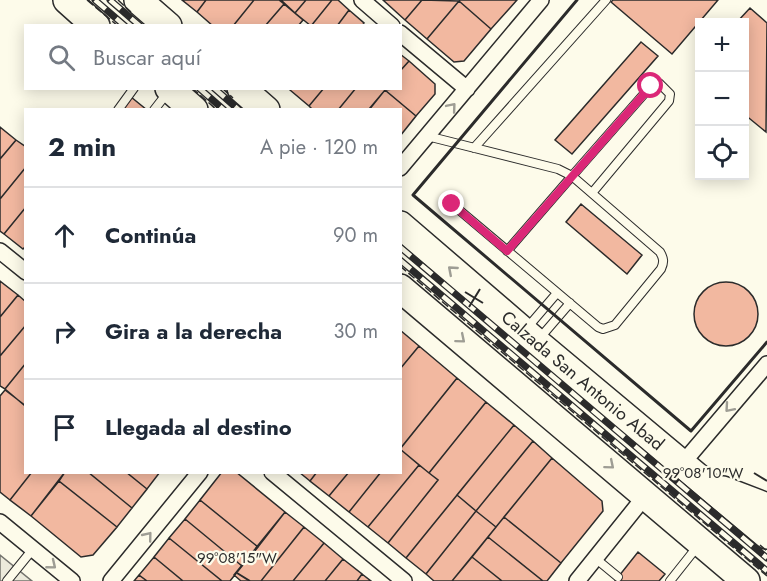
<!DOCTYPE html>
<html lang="es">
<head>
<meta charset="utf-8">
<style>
	:root { --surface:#fff; --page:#f6f6f7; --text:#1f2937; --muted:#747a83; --line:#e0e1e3 }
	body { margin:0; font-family:Jost,sans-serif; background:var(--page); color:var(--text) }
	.controls { position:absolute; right:18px; top:18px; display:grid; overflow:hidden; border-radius:0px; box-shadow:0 3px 15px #0003 }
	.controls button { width:54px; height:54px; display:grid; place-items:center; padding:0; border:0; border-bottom:2px solid var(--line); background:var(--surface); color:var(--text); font:30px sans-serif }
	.stop { position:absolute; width:18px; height:18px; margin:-14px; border:4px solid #db2777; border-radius:50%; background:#fff }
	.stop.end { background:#db2777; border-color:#fff; box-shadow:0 2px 6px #0008 }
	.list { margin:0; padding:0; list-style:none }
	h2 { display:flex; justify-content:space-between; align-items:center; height:78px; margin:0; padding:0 24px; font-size:26px }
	h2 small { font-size:20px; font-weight:400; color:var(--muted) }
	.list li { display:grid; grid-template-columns:39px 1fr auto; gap:18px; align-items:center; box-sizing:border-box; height:96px; padding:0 24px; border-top:2px solid var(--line) }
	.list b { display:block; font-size:22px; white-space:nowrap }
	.list em { font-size:20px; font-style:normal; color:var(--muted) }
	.icon { flex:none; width:33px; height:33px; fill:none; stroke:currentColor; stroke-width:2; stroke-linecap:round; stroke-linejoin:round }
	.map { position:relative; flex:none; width:767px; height:581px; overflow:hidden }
	.search { position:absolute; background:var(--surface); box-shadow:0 3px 15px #0003; left:24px; top:24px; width:378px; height:66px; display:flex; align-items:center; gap:15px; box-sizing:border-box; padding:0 21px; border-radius:0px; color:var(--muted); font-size:22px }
	.panel { position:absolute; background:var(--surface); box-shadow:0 3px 15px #0003; left:24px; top:108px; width:378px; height:366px; border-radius:0px }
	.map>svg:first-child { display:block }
	.parking { fill:#eceadb; stroke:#74746e; stroke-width:1.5 }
	.building { fill:#f2b8a0; stroke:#2b2b2b; stroke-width:1.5 }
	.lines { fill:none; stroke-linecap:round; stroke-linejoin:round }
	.lane-casing { stroke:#2b2b2b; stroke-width:10 }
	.street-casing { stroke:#2b2b2b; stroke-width:18 }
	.highway-casing { stroke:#2b2b2b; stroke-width:30 }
	.lane { stroke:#fdfbea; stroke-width:8 }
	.street { stroke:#fdfbea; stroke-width:15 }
	.highway { stroke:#fdfbea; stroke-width:27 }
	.rail-casing { stroke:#2b2b2b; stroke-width:7 }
	.rail { stroke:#fdfbea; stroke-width:4.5; stroke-dasharray:14; stroke-linecap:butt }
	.fence { stroke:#2b2b2b; stroke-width:1.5; stroke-dasharray:8 3; stroke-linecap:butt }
	.wall { stroke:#2b2b2b; stroke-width:3 }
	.oneway { stroke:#9e9d94 }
	.route { stroke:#db2777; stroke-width:8 }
	.ticks { fill:none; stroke:#2b2b2b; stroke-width:2 }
	.labels { text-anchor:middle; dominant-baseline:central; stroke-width:4.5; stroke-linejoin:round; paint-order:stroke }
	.street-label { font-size:18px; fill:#2b2b2b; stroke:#fdfbea }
	.ticks-label { font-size:15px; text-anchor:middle; fill:#2b2b2b; stroke:#fdfbea; stroke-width:4.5; stroke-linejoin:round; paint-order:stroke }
</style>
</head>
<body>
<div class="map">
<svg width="767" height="581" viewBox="0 0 767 581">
	<rect width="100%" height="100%" fill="#fdfbea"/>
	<path class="parking" d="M0,555L32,581H0Z"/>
	<path class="building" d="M182,0H206L197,12Z
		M206,0H254L233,26H213L197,12Z
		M254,0H279L284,4L265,26H233Z
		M281,0H306L295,13Z
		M306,0H332L311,26L295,13Z
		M332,0H338L349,10L337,26H311Z
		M383,0H422L405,20Z
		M422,0L459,1L427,39L405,20Z
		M460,0H517L491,29L459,1Z
		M613,0H718L672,54L611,2Z
		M459,1L491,29L464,61L454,62L427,39Z
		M284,4L303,20L298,26H265Z
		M750,8L767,23L766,132L744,114V22H737Z
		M349,10L364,23L362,26H337Z
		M641,42L658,56L572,154L555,140Z
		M400,54L409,61L400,71Z
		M409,61L435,84V94L416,116L385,90L400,88V71Z
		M292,88H324L309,106L290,90Z
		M324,88H356L338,110H313L309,106Z
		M356,88H384L385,90L369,110H338Z
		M385,90L416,116L400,136V110L369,109Z
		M131,97L147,110H121Z
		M0,127L16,140L0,159Z
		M16,140L26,147V167L0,199V159Z
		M26,167V207L4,234L0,231V199Z
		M581,204L642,255L627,274L566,222Z
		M26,207V246L23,249L4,234Z
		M0,281L18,295L0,317Z
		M694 314a32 32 0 1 1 64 0a32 32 0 1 1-64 0Z
		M18,295L26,302V325L0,356V317Z
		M26,325V363L5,389L0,386V356Z
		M400,330L419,346L400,369Z
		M419,346L457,378L400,449V369Z
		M26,363V403L24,405L5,389Z
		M457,378L486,402L429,473L400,449Z
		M5,390L26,406V472H32L10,500L0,492V396Z
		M486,402L514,425L406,558L388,543L438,480L429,473Z
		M514,425L533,441L476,511L457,495Z
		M533,441L552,458L496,527L476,511Z
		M400,449L419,465L368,527L349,512L381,472H400Z
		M552,458L602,501L603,511L561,563L504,517Z
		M419,465L438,480L388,543L368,527Z
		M32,472H65L31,516L10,500Z
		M65,472H88L132,508L117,527L59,481Z
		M88,472H126L147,489L132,508Z
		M126,472H160L147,489Z
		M222,472H236L285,512L258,547L200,500Z
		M299,472H317L310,481Z
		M317,472H349L329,496L310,481Z
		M349,472H381L349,512L329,496Z
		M59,481L117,527L93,555L81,557L31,516Z
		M457,495L476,511L426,574L406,558Z
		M200,500L258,547L242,566L185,519Z
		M476,511L496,527L452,581H434L426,574Z
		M285,512L304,527L261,581H241L234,575Z
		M504,517L561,563L547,581H543L488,537Z
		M185,519L242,566L230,581H222L169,538Z
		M304,527L324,543L293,581H261Z
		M488,537L543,581H502L472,557Z
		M169,538L222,581H183L154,557Z
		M324,543L343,559L325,581H293Z
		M638,552L665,574L659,581H615Z
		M154,557L183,581H147L139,575Z
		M472,557L502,581H452Z
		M343,559L362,574L357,581H325Z
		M362,574L371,581H357Z
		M139,575L147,581H134Z"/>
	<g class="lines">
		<g class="lane-casing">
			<path id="lane" d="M118,110L134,88
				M154,110L168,92
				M427,136L558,169L572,176L507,251
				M474,148L606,0
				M452,204L598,327L603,329L615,325L661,269C664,262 664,259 660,252L572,176L651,86L659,83L670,94L669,101L592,193
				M527,328L557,293
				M539,339L570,303
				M595,558L618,577
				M7,581L33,549
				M670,581L697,547"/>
		</g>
		<g class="street-casing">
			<path id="street" d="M362,0L392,26
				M400,33L467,89
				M400,168L541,0
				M0,251L26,272
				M682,464L767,364
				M272,472L404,581
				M0,522L72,581
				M111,581L200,472
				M577,581L646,495"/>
		</g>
		<g class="highway-casing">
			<g id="highway">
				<path d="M67,0L96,26"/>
				<path d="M138,0L168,26"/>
				<path d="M169,88L194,110"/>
				<path d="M241,88L266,110"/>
				<path id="s1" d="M400,225L536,342L767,535"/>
				<path d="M400,288L746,581"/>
				<path d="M723,490L767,507"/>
			</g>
		</g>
		<use href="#lane" class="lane"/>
		<use href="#street" class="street"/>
		<use href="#highway" class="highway"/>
		<g class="rail-casing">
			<path id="rail" d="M95,0L125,26
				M110,0L140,26
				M199,88L224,110
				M214,88L239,110
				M400,247L767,558
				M400,260L767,571"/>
		</g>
		<use href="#rail" class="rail"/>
		<path class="fence" d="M87,0L118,26
			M118,0L131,12
			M192,88L217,110
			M222,88L233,98
			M400,266L767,576
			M760,545L767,551"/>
		<path class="wall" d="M577,0L413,195L691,431L767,342"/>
	</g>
	<defs><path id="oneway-chevron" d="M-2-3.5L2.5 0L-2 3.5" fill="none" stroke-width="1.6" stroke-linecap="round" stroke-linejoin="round" transform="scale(1.5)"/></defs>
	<g class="oneway">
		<use href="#oneway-chevron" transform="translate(452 107) rotate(-50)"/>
		<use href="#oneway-chevron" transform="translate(452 270) rotate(-139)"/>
		<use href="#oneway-chevron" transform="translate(461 339) rotate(40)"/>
		<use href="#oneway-chevron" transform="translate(729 408) rotate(131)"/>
		<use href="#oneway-chevron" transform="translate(610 465) rotate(40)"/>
		<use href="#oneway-chevron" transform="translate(148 536) rotate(-51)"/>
		<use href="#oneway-chevron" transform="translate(52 565) rotate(39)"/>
	</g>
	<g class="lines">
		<path class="route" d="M452,204L507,251L651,86"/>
	</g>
	<path class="ticks" d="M465,292L483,303M469,307L480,289M754,473L767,481M237,573L250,581"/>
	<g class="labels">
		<g class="street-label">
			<text stroke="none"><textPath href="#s1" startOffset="240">Calzada San Antonio Abad</textPath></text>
		</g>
	</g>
	<g class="ticks-label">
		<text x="703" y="478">99°08'10"W</text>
		<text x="237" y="563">99°08'15"W</text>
	</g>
</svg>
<div class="controls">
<button>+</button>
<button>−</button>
<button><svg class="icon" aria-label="locate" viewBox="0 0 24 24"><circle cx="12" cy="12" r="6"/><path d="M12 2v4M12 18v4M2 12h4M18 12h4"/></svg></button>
</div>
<div class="stop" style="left:651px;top:86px"></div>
<div class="stop end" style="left:452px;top:204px"></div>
<div class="search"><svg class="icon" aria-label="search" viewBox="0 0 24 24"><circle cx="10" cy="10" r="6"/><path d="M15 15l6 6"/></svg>Buscar aquí</div>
<section class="panel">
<h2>2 min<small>A pie · 120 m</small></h2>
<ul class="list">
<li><svg class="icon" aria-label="ahead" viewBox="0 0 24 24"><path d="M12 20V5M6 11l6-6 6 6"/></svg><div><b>Continúa</b></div><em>90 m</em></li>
<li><svg class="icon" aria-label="right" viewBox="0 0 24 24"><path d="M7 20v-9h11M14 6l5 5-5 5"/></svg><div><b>Gira a la derecha</b></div><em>30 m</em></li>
<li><svg class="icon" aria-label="arrive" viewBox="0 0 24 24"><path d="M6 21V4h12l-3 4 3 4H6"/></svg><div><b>Llegada al destino</b></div></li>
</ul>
</section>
</div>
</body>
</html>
